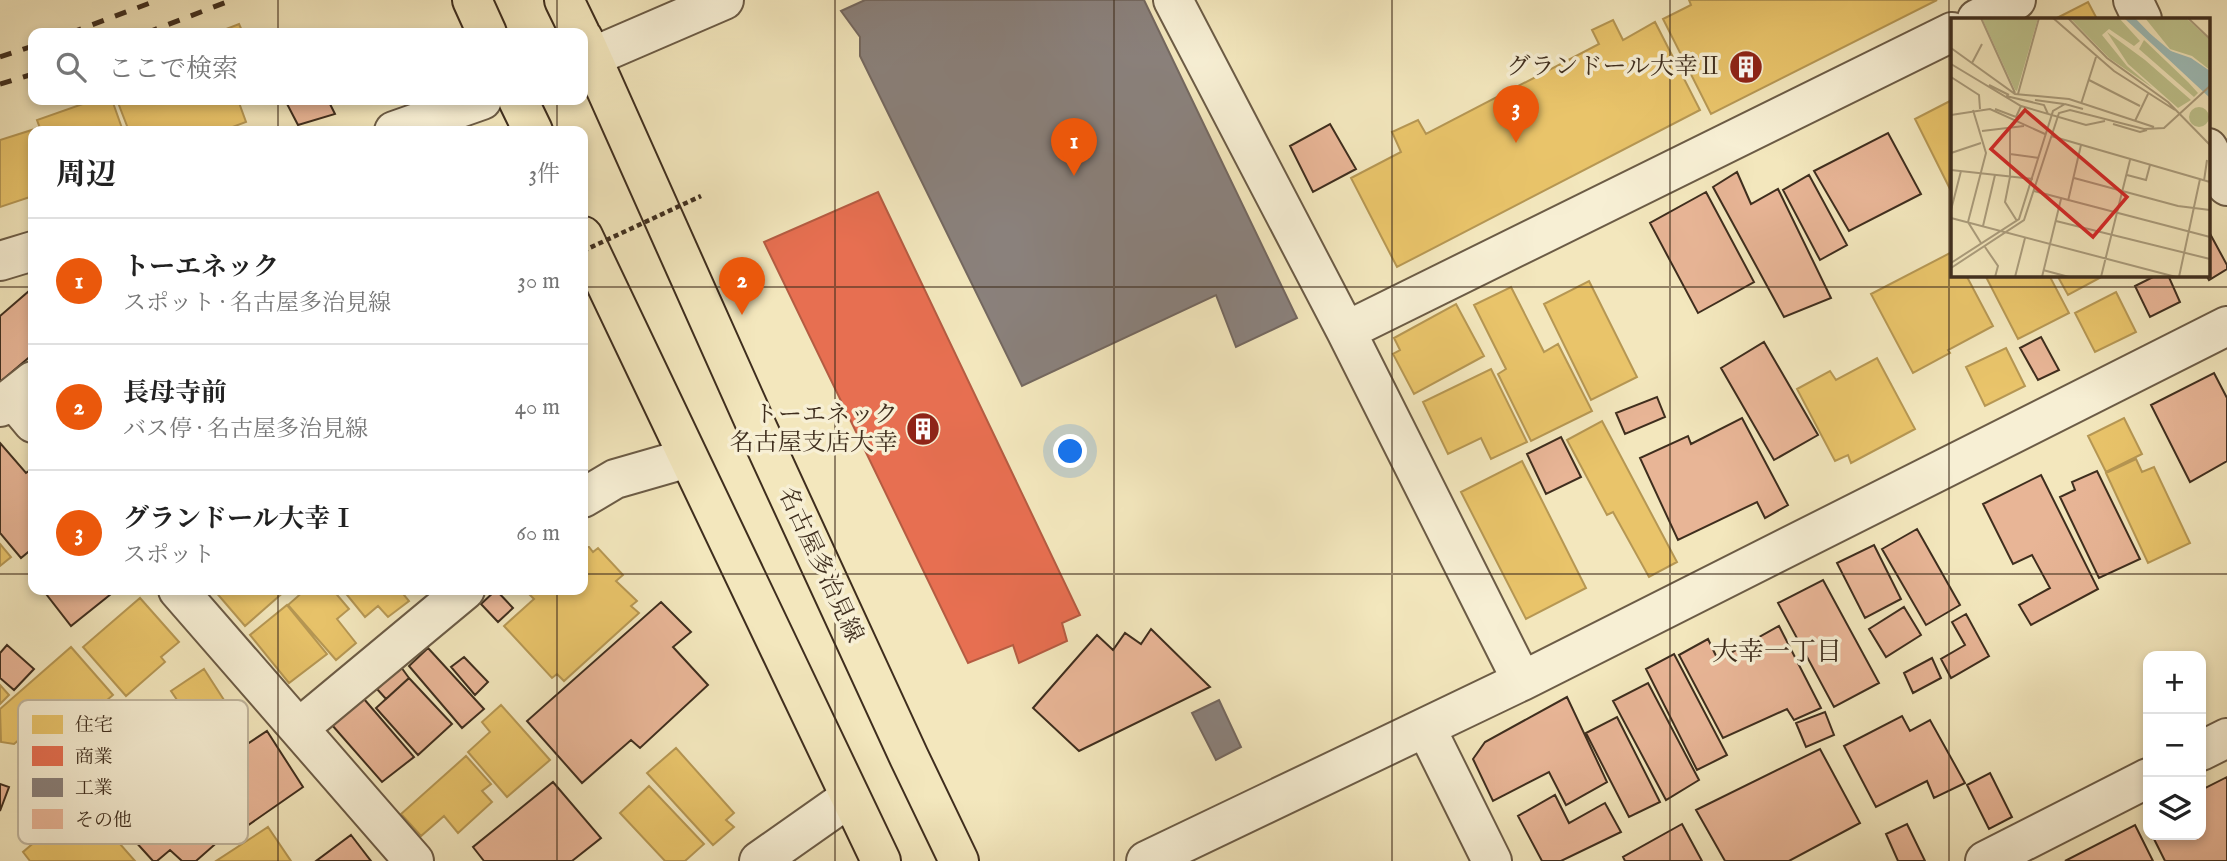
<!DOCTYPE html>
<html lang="ja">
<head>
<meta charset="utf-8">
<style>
	:root { --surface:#fff; --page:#f2f2f2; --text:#222; --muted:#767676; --line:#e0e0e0; --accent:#ea580c }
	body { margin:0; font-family:"IM FELL English","Noto Serif JP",serif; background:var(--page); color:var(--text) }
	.controls { position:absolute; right:21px; bottom:21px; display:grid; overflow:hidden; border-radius:14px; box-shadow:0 4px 10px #0003 }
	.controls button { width:63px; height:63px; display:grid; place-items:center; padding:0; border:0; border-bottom:2px solid var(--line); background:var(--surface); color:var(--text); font:35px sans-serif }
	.you { position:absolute; left:1071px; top:452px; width:24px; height:24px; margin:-18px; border:5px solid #fff; border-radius:50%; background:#1a73e8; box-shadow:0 0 0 10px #1a73e833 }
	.badge { display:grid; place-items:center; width:46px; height:46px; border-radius:50%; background:var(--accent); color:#fff; font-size:23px; font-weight:700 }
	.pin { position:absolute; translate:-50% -58px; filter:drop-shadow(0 2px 4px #0008) }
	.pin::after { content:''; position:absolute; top:37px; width:24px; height:21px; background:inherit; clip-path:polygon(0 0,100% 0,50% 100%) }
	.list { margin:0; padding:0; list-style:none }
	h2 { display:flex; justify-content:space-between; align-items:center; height:91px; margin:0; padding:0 28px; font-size:30px }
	h2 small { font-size:23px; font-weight:400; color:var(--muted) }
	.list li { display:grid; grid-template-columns:46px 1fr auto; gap:21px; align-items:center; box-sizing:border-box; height:126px; padding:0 28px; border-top:2px solid var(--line) }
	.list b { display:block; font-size:26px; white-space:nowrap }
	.list p { margin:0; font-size:23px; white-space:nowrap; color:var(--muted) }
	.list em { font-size:23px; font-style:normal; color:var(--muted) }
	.icon { flex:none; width:38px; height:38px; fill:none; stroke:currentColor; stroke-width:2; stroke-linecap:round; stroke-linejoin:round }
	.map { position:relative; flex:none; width:2227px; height:861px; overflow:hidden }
	.search { position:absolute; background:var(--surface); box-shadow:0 4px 10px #0003; left:28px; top:28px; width:560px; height:77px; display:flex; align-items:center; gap:18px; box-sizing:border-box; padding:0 24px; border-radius:14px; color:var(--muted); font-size:26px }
	.panel { position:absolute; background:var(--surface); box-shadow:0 4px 10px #0003; left:28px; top:126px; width:560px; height:469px; border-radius:14px }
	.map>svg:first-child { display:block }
	.homes { fill:#e9c46a; stroke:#b69753; stroke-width:2 }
	.shops { fill:#e76f51; stroke:#b55c42; stroke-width:2 }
	.industry { fill:#8a817c; stroke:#746860; stroke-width:2 }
	.building { fill:#e8b596; stroke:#3f2e1e; stroke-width:2 }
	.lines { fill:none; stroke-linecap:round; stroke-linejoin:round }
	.minor-casing { stroke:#6c5c46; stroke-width:42 }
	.primary-casing { stroke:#3f2e1e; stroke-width:42 }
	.minor { stroke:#f7efd4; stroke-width:38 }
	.primary { stroke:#f3e7bd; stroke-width:38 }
	.rail { stroke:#3f2e1e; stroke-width:5; stroke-dasharray:12 12; stroke-linecap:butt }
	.path-bridge { stroke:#3f2e1e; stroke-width:4.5; stroke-dasharray:5 3.5; stroke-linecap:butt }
	.grid { fill:none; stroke:#3f2e1e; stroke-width:2; stroke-opacity:0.55 }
	.labels { text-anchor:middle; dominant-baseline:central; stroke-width:7; stroke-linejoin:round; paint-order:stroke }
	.poi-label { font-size:24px; fill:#3f2e1e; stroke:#f7efd4; text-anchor:end }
	.street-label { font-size:24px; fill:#3f2e1e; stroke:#f7efd4 }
	.neighbourhood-label { font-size:26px; fill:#3f2e1e; stroke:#f7efd4 }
	.inset-river { fill:none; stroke:#9ebeba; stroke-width:3.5 }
	.inset-road { fill:none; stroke:#ab9d7d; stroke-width:2 }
	.view { fill:#d62828; fill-opacity:0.15; stroke:#d62828; stroke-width:3.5 }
	.inset-edge { fill:none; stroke:#3f2e1e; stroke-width:3.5 }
	.key { fill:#f7efd4; stroke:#c0b59d; stroke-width:2 }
	.key-label { font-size:19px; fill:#3f2e1e }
</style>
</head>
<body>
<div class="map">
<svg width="2227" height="861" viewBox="0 0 2227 861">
	<rect width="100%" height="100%" fill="#f3e7bd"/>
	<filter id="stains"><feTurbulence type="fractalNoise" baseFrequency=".00286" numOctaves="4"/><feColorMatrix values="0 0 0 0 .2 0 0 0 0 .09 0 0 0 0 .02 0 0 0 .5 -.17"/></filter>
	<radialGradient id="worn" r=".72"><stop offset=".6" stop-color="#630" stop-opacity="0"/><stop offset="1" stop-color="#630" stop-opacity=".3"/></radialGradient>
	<path class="homes" d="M1689,0H1937L1711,114L1663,19L1691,5Z
		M2088,2L2097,19H2055Z
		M1613,20L1623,40L1655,22L1700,110L1397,267L1351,178L1401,152L1392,132L1418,120L1426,134L1599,44L1592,30Z
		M239,24L243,33H216Z
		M94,100H112L123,131H41L37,120Z
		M117,100H238L246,122L222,131H129Z
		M1952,100V193L1915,119Z
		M35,129L33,196L0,207V140Z
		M1952,252V275H1966L1993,326L1948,350L1950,353L1913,373L1871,294Z
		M1985,275H2049L2069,313L2018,339Z
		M2057,275H2105L2068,295Z
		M1589,281L1637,377L1591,400L1544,304Z
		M1511,287L1544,352L1558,344L1592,411L1531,441L1498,374L1506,369L1474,305Z
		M2116,292L2136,332L2095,352L2075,313Z
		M1456,304L1484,356L1414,394L1393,354L1400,350L1394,338Z
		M2006,348L2025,386L1985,406L1966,367Z
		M1877,358L1915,429L1851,463L1848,455L1835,461L1797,389L1830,371L1836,380Z
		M1491,369L1527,442L1491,459L1481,438L1448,454L1423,402Z
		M2124,418L2142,454L2106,472L2088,436Z
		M1602,421L1677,562L1649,577L1613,512L1607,515L1567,440Z
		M2136,459L2142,472L2154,467L2190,543L2148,563L2106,473Z
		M1522,461L1586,588L1526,619L1461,492Z
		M0,544L11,557L0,566Z
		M583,547H589L593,552L598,548L623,575L616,581L637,601L631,606L639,613L564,681L557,674L552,678L504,626L534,599L525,590H583Z
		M214,590H286L245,626Z
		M305,590H333L349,609L337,619L356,643L336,660L288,605Z
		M343,590H400L409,601L388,617L378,606L365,617Z
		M140,598L179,642L161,657L165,662L126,696L83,647Z
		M287,605L327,654L289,683L250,635Z
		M71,647L113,695L77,726L67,714L34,743L26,734L14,744L1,742L0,709Z
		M204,669L224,700L192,722L171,691Z
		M0,685L9,695L0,704Z
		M501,705L550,760L507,797L468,752L490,732L482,722Z
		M676,748L734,813L726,820L734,827L713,845L647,773Z
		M466,756L491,784L482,791L492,802L458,833L444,816L421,836L401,814Z
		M649,786L704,844L685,861H665L620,813Z
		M76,794L135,861H30L23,852L43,835L36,827Z
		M268,827L291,861H216Z"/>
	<path class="shops" d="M878,192L1080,615L1062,623L1067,641L1019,663L1013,645L968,663L764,242Z"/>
	<path class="industry" d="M865,0H1144L1297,318L1236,347L1216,295L1022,386L860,56V37L841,11Z
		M1219,700L1241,747L1216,760L1192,713Z"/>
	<path class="building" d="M285,100H328L335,114L298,125Z
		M1330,124L1356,169L1313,192L1290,146Z
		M1888,133L1921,194L1849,231L1814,171Z
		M1737,172L1751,204L1778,189L1831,298L1784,317L1713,187Z
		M1809,175L1847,245L1820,260L1783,190Z
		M1706,192L1754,282L1698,313L1650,223Z
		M2208,230L2227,265V269L2209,280L2206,275Z
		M2157,275H2168L2180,302L2150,317L2135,286Z
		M29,291L33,296V354L0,382V316Z
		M2041,337L2059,370L2038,380L2020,348Z
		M1764,342L1818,435L1774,460L1721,368Z
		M2214,373L2227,398V461L2190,482L2151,405Z
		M1657,397L1665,417L1625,434L1616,413Z
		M1742,418L1788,505L1765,518L1757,502L1678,540L1640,458L1688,436L1691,444Z
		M1561,437L1581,477L1546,494L1527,454Z
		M0,443L26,473L33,468V548L21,558L0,533Z
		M2097,471L2140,559L2099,578L2060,497L2075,490L2072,482Z
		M2041,475L2098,589L2031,625L2019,605L2050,588L2032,555L2013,564L1983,504Z
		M1917,529L1960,605L1926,625L1882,549Z
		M1874,545L1901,599L1865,618L1837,563Z
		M1823,580L1879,683L1834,707L1778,603Z
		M43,590H116L71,626Z
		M496,590L513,608L498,622L481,604Z
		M661,602L691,632L673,647L708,685L640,748L631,740L582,783L527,721Z
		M1904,607L1921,635L1886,657L1869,629Z
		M1966,614L1989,656L1951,678L1941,659L1965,645L1952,622Z
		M1779,626L1821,708L1794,720L1787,709L1723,738L1679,655L1708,639L1718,660Z
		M1151,629L1210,687L1079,751L1033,708L1097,635L1113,650L1125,633L1141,644Z
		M7,645L34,669L14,690L0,678V653Z
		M428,648L484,709L462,728L409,666Z
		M1674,654L1727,755L1697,770L1646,669Z
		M464,657L488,682L475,695L451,667Z
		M1932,658L1941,678L1913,693L1904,673Z
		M401,667L409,678L386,699L377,689Z
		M409,678L452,724L418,755L376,708Z
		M1648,683L1699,780L1666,800L1613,701Z
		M1567,697L1607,782L1566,805L1549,772L1493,801L1473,759L1485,742Z
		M364,699L414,757L382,782L332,725Z
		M1825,712L1834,735L1806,747L1796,723Z
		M1902,716L1910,731L1930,720L1965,783L1934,798L1927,781L1876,807L1844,746Z
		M1617,717L1660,802L1629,817L1586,733Z
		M267,731L303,787L237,833L195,765L231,743L235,752Z
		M1820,749L1860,823L1789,861H1725L1696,810Z
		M167,754L229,832L196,861H182L170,850L157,861H153L104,807Z
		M1990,773L2012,817L1989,829L1967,785Z
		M2227,777V861H2165L2152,835H2201V790Z
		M553,782L601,838L572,861H484L473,847Z
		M0,784L9,787L0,811Z
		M1555,795L1569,823L1605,803L1621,832L1561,861H1542L1518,816Z
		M1682,824L1702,861H1625L1623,857Z
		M1907,824L1925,861H1898L1886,834Z
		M2135,825L2153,861H2065Z
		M351,835L371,861H316Z"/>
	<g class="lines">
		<g class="minor-casing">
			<path id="minor" d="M1173,0L1346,331L1522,681
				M2133,0L2142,19
				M1977,19L2016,0
				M592,57L724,0
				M394,131L482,100
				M2208,148L2227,186
				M0,261L33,251
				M1346,331L1952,32
				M12,398L33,423
				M0,407L33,381
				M583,498L615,479L688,458
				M178,590L414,861
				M299,728L465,590
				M1426,728L1492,861
				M2201,751L2227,738
				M759,861L850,797
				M1146,861L1522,681L2227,326
				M1985,861L2148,778"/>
		</g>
		<g class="primary-casing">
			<path id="primary" d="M472,0L487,33
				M564,0L580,33
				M583,38L756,425L909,757L959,861
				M518,100L533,131
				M583,236L881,861"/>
		</g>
		<use href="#minor" class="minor"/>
		<use href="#primary" class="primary"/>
		<path class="rail" d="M70,33L158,0
			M146,33L232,0
			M0,57L33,46
			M0,84L33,74"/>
		<path class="path-bridge" d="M583,251L701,196"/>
	</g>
	<path class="grid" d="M278,0V33M557,0V33M835,0V861M1114,0V861M1392,0V861M1670,0V861M1949,0V861M278,100V131M557,100V131M0,287H33M583,287H2227M0,574H33M583,574H2227M278,590V861M557,590V861"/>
	<defs>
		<g id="building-disc" transform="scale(1.75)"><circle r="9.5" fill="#8f2418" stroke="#f7efd4"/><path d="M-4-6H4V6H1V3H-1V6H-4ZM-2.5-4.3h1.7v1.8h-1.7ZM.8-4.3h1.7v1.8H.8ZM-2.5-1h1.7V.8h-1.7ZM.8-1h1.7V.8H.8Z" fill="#fff"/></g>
	</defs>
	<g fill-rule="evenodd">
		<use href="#building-disc" x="1746" y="67"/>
		<use href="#building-disc" x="923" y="429"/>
	</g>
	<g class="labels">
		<g class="poi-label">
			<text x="1722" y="67">グランドール大幸Ⅱ</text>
			<text x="898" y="415">トーエネック<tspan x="898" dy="28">名古屋支店大幸</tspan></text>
		</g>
		<g class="street-label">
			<text transform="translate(820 565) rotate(65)">名古屋多治見線</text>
		</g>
		<g class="neighbourhood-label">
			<text x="1777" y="652">大幸一丁目</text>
		</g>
	</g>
	<g transform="translate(1951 18)">
		<rect width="259" height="259" fill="#f3e7bd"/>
		<path d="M31,0H87L66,73L64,72ZM119,0H168L189,23L183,28L158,11L151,17L176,48L202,70L158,40ZM194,0H235L259,22V52L241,38L219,31ZM156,14L194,42L240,82L227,90L177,46ZM193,22L237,64L247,75L243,79L188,31ZM238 99a10 10 0 1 1 20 0a10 10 0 1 1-20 0Z" fill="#bfc48e"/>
		<path d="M173,0H184L214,31L240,40L259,53V80Z" fill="#9ebeba"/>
		<path class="inset-river" d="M198,17L222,37"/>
		<path class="inset-road" d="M30,0L64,75M102,0L163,53L224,92M117,0L156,40L217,84L259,127M237,0L259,21M0,30L64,76L118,81L203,109M21,45L31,26M0,46L70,88L135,107L154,103M0,59L28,77L29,91M138,62L189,88M38,67L58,77M67,76L88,0M55,78L93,87L97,96M84,82L113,86M130,86L145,39M44,91L65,99L70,88M22,92L35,135L17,204L30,225M0,97L39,91L94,116M184,103L197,76M162,106L189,114L196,112M59,110V159L54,184L66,203M31,113L73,108M100,118L259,164M0,135L30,125M59,136L88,140M0,152L82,161M176,157L195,162L199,147M123,160L227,188L259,192M253,163L256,142M83,173L259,219M117,183L130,127M0,192L10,153M0,200L225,259M105,203L259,241M32,208L44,157M34,229L47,248L44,259M0,245L68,201L102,93L114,86L132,91M0,250L73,202L108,95L119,92L193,111L213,110L259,68M92,252L118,259M64,259L74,220M91,259L110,181M150,259L179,142M228,259L249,161"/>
		<path class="view" d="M74,92L176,179L142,219L40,131Z"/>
		<rect width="259" height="259" class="inset-edge"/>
	</g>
	<rect x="18" y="700" width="230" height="144" rx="10" class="key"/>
	<rect x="32" y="715" width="31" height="19" fill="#e9c46a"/>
	<rect x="32" y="746" width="31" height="20" fill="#e76f51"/>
	<rect x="32" y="778" width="31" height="19" fill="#8a817c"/>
	<rect x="32" y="809" width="31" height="20" fill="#e8b596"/>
	<g class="key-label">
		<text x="75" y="731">住宅</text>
		<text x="75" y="763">商業</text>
		<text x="75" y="794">工業</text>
		<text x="75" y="826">その他</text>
	</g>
	<rect width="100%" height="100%" filter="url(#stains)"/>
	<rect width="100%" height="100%" fill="url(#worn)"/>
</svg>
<div class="controls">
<button>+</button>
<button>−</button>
<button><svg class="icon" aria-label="layers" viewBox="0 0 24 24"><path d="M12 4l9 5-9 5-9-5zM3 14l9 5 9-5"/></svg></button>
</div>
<div class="you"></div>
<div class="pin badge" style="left:1074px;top:176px">1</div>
<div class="pin badge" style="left:742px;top:315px">2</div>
<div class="pin badge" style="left:1516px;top:143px">3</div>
<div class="search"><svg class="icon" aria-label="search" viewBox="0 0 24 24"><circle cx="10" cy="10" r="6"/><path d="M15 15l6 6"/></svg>ここで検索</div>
<section class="panel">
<h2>周辺<small>3件</small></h2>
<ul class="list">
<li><span class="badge">1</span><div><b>トーエネック</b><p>スポット · 名古屋多治見線</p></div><em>30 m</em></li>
<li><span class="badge">2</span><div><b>長母寺前</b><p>バス停 · 名古屋多治見線</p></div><em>40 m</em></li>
<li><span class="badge">3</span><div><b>グランドール大幸Ⅰ</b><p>スポット</p></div><em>60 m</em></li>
</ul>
</section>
</div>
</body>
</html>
